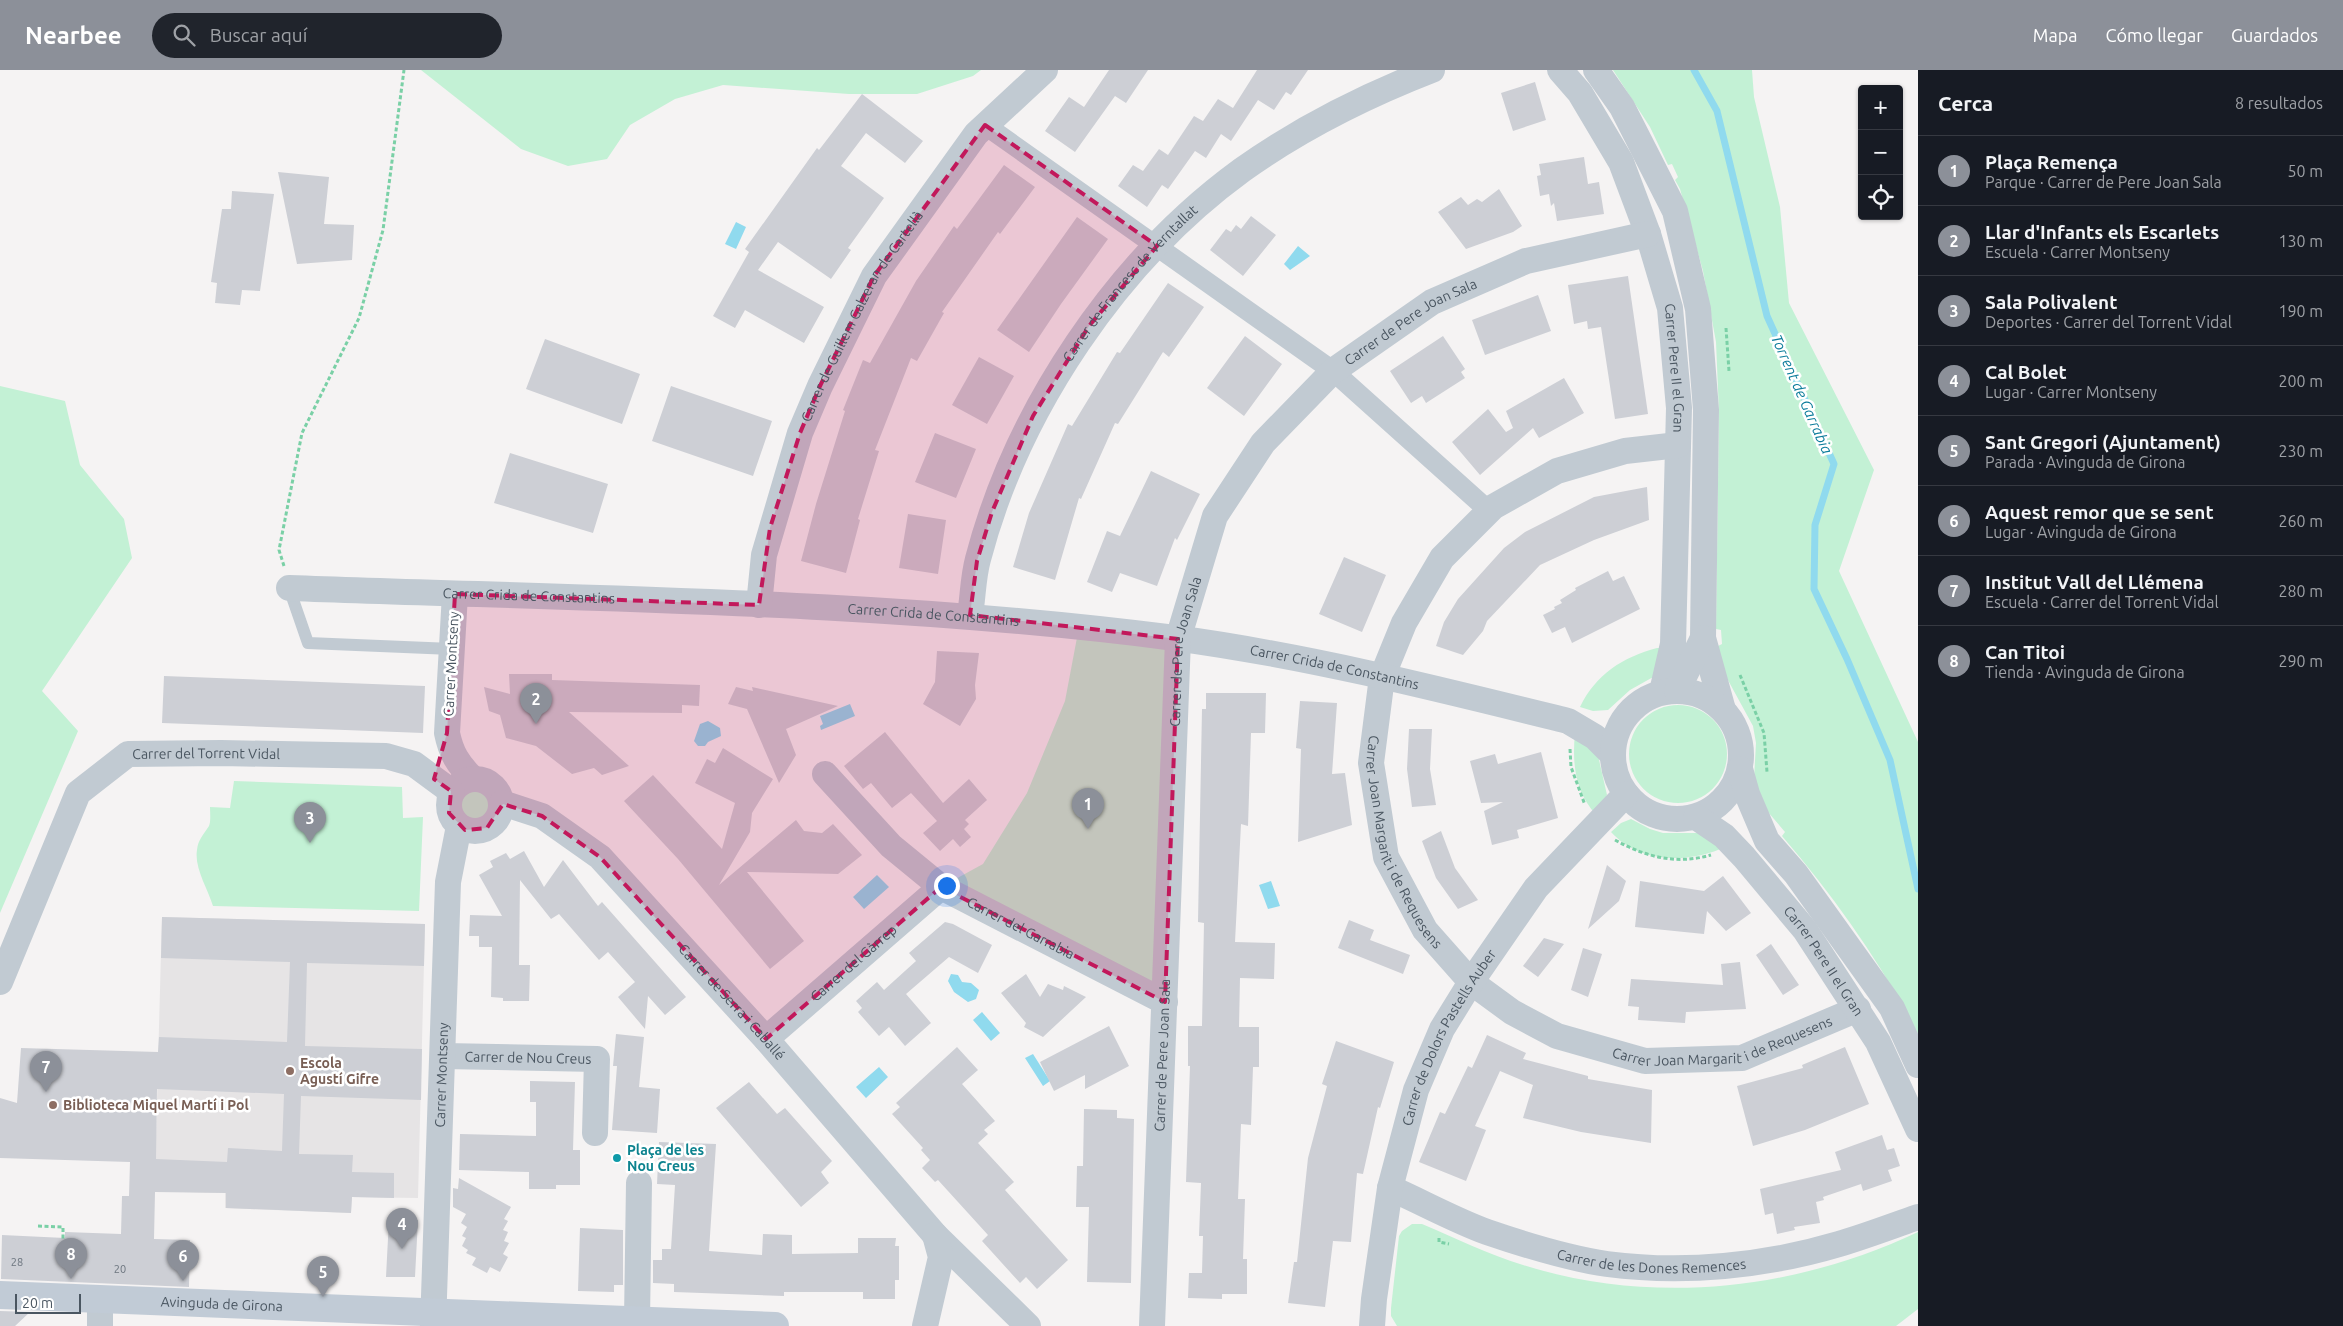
<!DOCTYPE html>
<html lang="es">
<head>
<meta charset="utf-8">
<style>
	:root { --surface:#171b24; --page:#20242c; --text:#f1f3f6; --muted:#9ea1a6; --line:#363941; --accent:#8c9099 }
	body { margin:0; font-family:Ubuntu,sans-serif; background:var(--page); color:var(--text) }
	.controls { position:absolute; right:15px; top:15px; display:grid; overflow:hidden; border-radius:5px; box-shadow:0 1px 4px #0004 }
	.controls button { width:45px; height:45px; display:grid; place-items:center; padding:0; border:0; border-bottom:1px solid var(--line); background:var(--surface); color:var(--text); font:25px sans-serif }
	.scale { position:absolute; left:15px; bottom:12px; width:66px; box-sizing:border-box; padding-left:5px; border:2px solid #4a5661; border-top:0; font-size:14px; line-height:18px; white-space:nowrap; color:#4a5661; -webkit-text-stroke:4px #fff; paint-order:stroke }
	.you { position:absolute; left:946px; top:815px; width:18px; height:18px; margin:-12px; border:4px solid #fff; border-radius:50%; background:#1a73e8; box-shadow:0 0 0 8px #1a73e833 }
	.badge { display:grid; place-items:center; width:32px; height:32px; border-radius:50%; background:var(--accent); color:#fff; font-size:16px; font-weight:700 }
	.pin { position:absolute; translate:-50% -41px; filter:drop-shadow(0 1px 2px #0008) }
	.pin::after { content:''; position:absolute; top:26px; width:18px; height:15px; background:inherit; clip-path:polygon(0 0,100% 0,50% 100%) }
	.list { margin:0; padding:0; list-style:none }
	h2 { display:flex; justify-content:space-between; align-items:center; height:65px; margin:0; padding:0 20px; font-size:21px }
	h2 small { font-size:16px; font-weight:400; color:var(--muted) }
	.list li { display:grid; grid-template-columns:32px 1fr auto; gap:15px; align-items:center; box-sizing:border-box; height:70px; padding:0 20px; border-top:1px solid var(--line) }
	.list b { display:block; font-size:19px; white-space:nowrap }
	.list p { margin:0; font-size:16px; white-space:nowrap; color:var(--muted) }
	.list em { font-size:16px; font-style:normal; color:var(--muted) }
	.icon { flex:none; width:28px; height:28px; fill:none; stroke:currentColor; stroke-width:2; stroke-linecap:round; stroke-linejoin:round }
	.map { position:relative; flex:none; width:1918px; height:1256px; overflow:hidden }
	header { display:flex; align-items:center; gap:30px; box-sizing:border-box; height:70px; padding:0 25px; background:var(--accent); color:#fff }
	header strong { font-size:24px }
	nav { display:flex; gap:28px; margin-inline-start:auto; font-size:18px }
	.search { width:350px; height:45px; background:var(--page); display:flex; align-items:center; gap:12px; box-sizing:border-box; padding:0 18px; border-radius:28px; color:var(--muted); font-size:19px }
	main { display:flex }
	aside { flex:1; background:var(--surface) }
	.map>svg:first-child { display:block }
	.education { fill:#e6e4e5 }
	.green { fill:#c3f1d5 }
	.water { fill:#90daee }
	.lines { fill:none; stroke-linecap:round; stroke-linejoin:round }
	.stream { stroke:#90daee; stroke-width:7 }
	.building { fill:#cdcfd5; fill-rule:evenodd }
	.path { stroke:#7ad0a6; stroke-width:3; stroke-dasharray:4 2.5; stroke-linecap:butt }
	.service { stroke:#c1cad2; stroke-width:12 }
	.pedestrian { stroke:#c1cad2; stroke-width:20 }
	.minor { stroke:#c1cad2; stroke-width:26 }
	.secondary { stroke:#c1cbd6; stroke-width:28 }
	.marked { fill:#c2185b; fill-opacity:0.2; stroke:#c2185b; stroke-width:4; stroke-dasharray:10 6; stroke-linejoin:round }
	.education-dot { fill:#8d6e63; stroke:#fff; stroke-width:2 }
	.culture-dot { fill:#0f9aa8; stroke:#fff; stroke-width:2 }
	.labels { text-anchor:middle; dominant-baseline:central; stroke-width:5; stroke-linejoin:round; paint-order:stroke }
	.number-label { font-size:11px; fill:#6b747e }
	.street-label { font-size:14px; fill:#4a5661; stroke:#fff }
	.education-label { font-size:14px; font-weight:bold; fill:#785e54; stroke:#fff; text-anchor:start }
	.culture-label { font-size:14px; font-weight:bold; fill:#0d838f; stroke:#fff; text-anchor:start }
	.water-label { font-size:15px; font-style:italic; fill:#0c7c9b; stroke:#fff }
</style>
</head>
<body>
<header>
<strong>Nearbee</strong>
<div class="search"><svg class="icon" aria-label="search" viewBox="0 0 24 24"><circle cx="10" cy="10" r="6"/><path d="M15 15l6 6"/></svg>Buscar aquí</div>
<nav><a>Mapa</a><a>Cómo llegar</a><a>Guardados</a></nav>
</header>
<main>
<div class="map">
<svg width="1918" height="1256" viewBox="0 0 1918 1256">
	<rect width="100%" height="100%" fill="#f5f3f3"/>
	<path class="education" d="M162,847L425,854L418,1128L352,1127L351,1143L225,1138V1123L184,1122L155,1103Z"/>
	<path class="green" d="M421,0H981L973,6L917,24H849L723,15L675,29L630,55L607,89L568,96L521,79Z
		M1613,0H1752L1754,27L1780,137L1789,233L1874,400L1839,501L1918,672V964C1880,891 1835,828 1782,766L1785,762L1768,742L1754,709L1756,673L1753,656L1723,601L1718,576L1722,574L1721,560L1716,559L1719,343L1716,272L1703,201L1680,119L1675,110L1678,107L1672,94L1668,95L1650,57Z
		M0,316L65,331L80,395L124,449L132,488L42,621L78,661L0,843Z
		M1079,557L1178,569L1165,932L941,817L983,794L1027,723L1065,631Z
		M1657,578H1666L1655,606L1630,620L1608,640L1593,641L1580,637C1596,604 1623,587 1657,578Z
		M1629 684a49 49 0 1 1 98 0a49 49 0 1 1-98 0Z
		M1575,663L1597,681L1607,725L1596,745C1575,721 1572,694 1575,663Z
		M234,711L402,717L403,748L423,747L419,841L213,836C208,819 194,798 197,780C198,770 203,765 209,756C211,751 210,743 210,737L230,738Z
		M456 735a17 17 0 1 1 34 0a17 17 0 1 1-34 0Z
		M1631,749L1650,759L1663,763H1706L1727,776C1690,794 1640,794 1611,762L1621,753Z
		M1412,1154H1422C1455,1168 1488,1184 1523,1195C1654,1236 1795,1220 1918,1162V1239L1896,1256H1397L1391,1246V1238L1399,1166L1402,1161Z"/>
	<path class="water" d="M736,152L746,157L736,179L725,174Z
		M1298,176L1310,186L1290,200L1284,194Z
		M850,634L855,646L821,660L820,656L823,654L820,646Z
		M708,651L720,658L721,666L708,672L705,676H698L694,671L700,654Z
		M877,805L889,817L864,839L853,827Z
		M1271,811L1280,836L1268,839L1259,815Z
		M951,904L958,905L962,912L971,913L979,920L976,929L968,932L954,922L948,911Z
		M982,942L1000,963L991,971L973,950Z
		M1033,984L1050,1011L1043,1016L1025,988Z
		M879,997L888,1007L866,1028L856,1017Z"/>
	<g class="lines">
		<path class="stream" d="M1694,0L1717,41L1767,246L1834,394L1815,455L1814,519L1847,589L1890,690L1918,819"/>
	</g>
	<path class="building" d="M1109,0H1148L1126,33L1115,26L1075,82L1045,61L1069,27L1084,37Z
		M1257,0H1308L1291,25L1286,22L1274,40L1258,30L1231,71L1221,64L1206,88L1195,81L1168,119L1162,115L1147,137L1118,116L1133,95L1143,101L1159,79L1168,85L1194,46L1203,51L1218,29L1233,38Z
		M1535,12L1546,50L1513,61L1501,23Z
		M862,24L923,71L905,93L866,63L841,96L884,128L848,178L851,180L831,209L778,172L758,200L824,237L804,273L745,240L735,258L713,246L749,182L745,179L817,78L819,80Z
		M1584,87L1588,114L1599,112L1604,144L1557,151L1554,133L1551,136L1549,124L1540,126L1537,106L1541,105L1539,94Z
		M1004,95L1035,117L1000,164L998,162L942,242L944,243L917,291L911,288L875,380L879,381L858,449L860,450L846,503L801,491L816,434L845,341L843,340L863,290L870,293L916,211L954,156L957,159Z
		M278,102L329,107L324,154L354,155L352,190L297,194Z
		M1499,119L1522,156L1513,162L1466,179L1438,142L1461,127L1468,135L1477,129L1482,132Z
		M232,121L274,124L260,221L242,220L240,235L215,233L217,213L211,212L222,139H231Z
		M1251,146L1276,165L1243,206L1210,180L1226,159L1231,162L1236,155L1241,159Z
		M1077,147L1108,169L1061,234L1029,282L997,260Z
		M1628,206L1648,344L1615,349L1601,257L1588,259L1587,251L1574,254L1568,215Z
		M1168,213L1204,237L1169,287L1163,282L1118,354L1115,353L1081,429L1079,428L1055,510L1013,497L1029,443L1068,354L1072,356L1117,282L1120,283Z
		M1538,225L1551,261L1485,285L1472,250Z
		M1245,266L1282,294L1244,346L1207,318Z
		M1443,266L1465,299L1461,302L1465,308L1426,333L1422,326L1411,333L1390,301Z
		M545,269L640,304L622,354L526,319Z
		M979,287L1014,306L987,354L952,335Z
		M1564,308L1584,343L1539,368L1533,358L1480,405L1452,372L1488,339L1506,362L1513,358L1506,341Z
		M671,316L772,351L753,406L652,371Z
		M935,363L976,379L956,428L915,412Z
		M510,383L608,414L593,463L494,433Z
		M1151,401L1200,424L1177,470L1175,468L1157,516L1120,503L1112,522L1087,512L1107,461L1120,466Z
		M1647,417L1649,450L1594,470L1540,495L1487,551L1483,561L1463,585L1436,576L1444,552L1458,529L1504,478L1525,462L1594,427Z
		M908,444L946,450L938,504L899,498Z
		M1344,487L1386,505L1362,562L1319,544Z
		M1608,501L1613,511L1624,506L1640,539L1572,573L1565,557L1552,563L1543,545L1555,539L1554,537L1562,533L1560,530L1576,520L1575,518Z
		M937,581L979,583L975,615L976,629L960,656L923,634L935,612Z
		M509,604H552V610L700,615L699,636L682,635V643L569,642L629,696L602,705L594,698L572,704L536,676L506,668L500,645L489,641L484,617L510,624Z
		M164,606L425,616L423,663L162,653Z
		M736,617L753,621L752,617L838,636L786,659L796,685L779,713L747,639L728,634Z
		M1206,623H1266L1265,663H1251L1248,756L1241,754L1235,872L1275,873L1274,909L1240,908L1239,957H1259V997H1253L1251,1055L1241,1054L1238,1129H1245L1243,1189H1247V1224H1222V1229L1188,1228L1189,1203H1202L1203,1166H1199L1201,1113L1186,1112L1190,996H1188V956H1202L1204,853L1198,852L1202,639H1206Z
		M1300,631L1337,633L1332,704L1345,703L1352,755L1298,772L1301,679L1296,678Z
		M1409,659H1432L1430,699L1436,735L1412,737L1407,699Z
		M885,662L943,733L969,709L987,730L965,750L969,754L964,759L971,767L960,777L953,769L940,781L923,763L937,751L911,723L892,738L871,713L863,719L844,696Z
		M723,678L773,709L752,743L750,762L719,815L796,750L804,761L822,763L833,754L862,785L838,804L747,802L804,871L770,899L678,789L624,731L653,705L722,779L735,733L695,713L707,689L715,693Z
		M1541,682L1558,748L1517,760L1519,768L1492,775L1484,741L1503,732L1481,733L1470,691L1495,684L1498,694Z
		M1441,761L1455,798L1478,830L1458,839L1436,808L1422,771Z
		M524,781L544,817L563,790L598,836L602,832L686,927L665,945L648,926L645,959L618,927L635,912L608,882L599,890L559,844L551,849L520,810L519,895H530L529,931H503V928L491,927L492,877H479V866H469L470,845L502,846L479,805L493,797L490,791L506,783L510,789Z
		M1607,795L1626,811L1619,831L1588,859Z
		M1723,806L1751,843L1726,861L1707,841L1704,864L1635,857L1640,811L1704,821Z
		M162,847L425,854L424,896L307,893L305,976L422,979L421,1030L301,1026L299,1084L353,1085L352,1102L394,1103V1128L352,1127L351,1143L226,1138V1123L155,1122L154,1169L190,1170L189,1217L1,1209L2,1165L65,1168V1162L121,1164L122,1126H129L130,1092L0,1088V1028L17,1033L21,978L158,982L159,967L287,972L290,892L161,888ZM157,1019L284,1024L282,1081L228,1078L227,1092L156,1089Z
		M1349,850L1374,860L1370,870L1410,885L1403,904L1338,878Z
		M945,852L953,854L992,875L978,903L949,887L906,924L931,953L905,976L889,957L879,966L858,942L862,938L856,931L877,912L884,920L916,891L909,883Z
		M1544,868L1564,874L1538,907L1523,896Z
		M1771,874L1799,915L1783,925L1756,885Z
		M1583,878L1602,884L1588,927L1571,920Z
		M1740,892L1746,939L1686,942L1685,953L1638,950L1639,937L1628,936L1631,909L1723,915L1721,894Z
		M1026,904L1040,927L1048,914L1063,920L1064,916L1086,927L1043,967L1024,957L1026,953L1001,923Z
		M1109,956L1129,996L1085,1019V1005L1054,1021L1040,992Z
		M616,964L644,967L639,1017L660,1019L657,1063L612,1060L617,996H613Z
		M1487,965L1526,983L1523,989L1588,1006V1009L1652,1020L1651,1073L1581,1062L1523,1048L1533,1015L1500,1001L1475,1056L1486,1060L1466,1111L1419,1092L1440,1042L1445,1044L1468,996L1472,998Z
		M1336,971L1394,992L1380,1038L1378,1037L1363,1104L1357,1103L1351,1172L1333,1171L1325,1237L1288,1233L1294,1192H1297L1308,1088L1327,1016L1322,1014Z
		M957,977L978,1000L962,1014L995,1051L984,1060L988,1064L978,1073L1014,1112L1005,1120L1068,1190L1037,1219L1026,1207L1020,1213L982,1171L988,1165L938,1110L935,1112L922,1098L930,1090L921,1080L923,1078L892,1044L900,1037L896,1033Z
		M1845,977L1869,1034L1805,1060L1753,1076L1737,1016L1803,998L1802,995Z
		M530,1011L575,1012L573,1080H580V1115H556V1119H529V1102L459,1100L460,1064L536,1066V1032H530Z
		M749,1012L777,1044L785,1038L832,1091L821,1102L829,1113L801,1137L716,1038Z
		M1084,1039L1117,1040V1048L1134,1049L1131,1213L1087,1212L1089,1137H1076L1077,1096H1083Z
		M1882,1065L1887,1080L1894,1078L1900,1096L1888,1100L1892,1111L1863,1121L1861,1114L1823,1127L1824,1130L1816,1132L1820,1153L1794,1157L1795,1160L1777,1164L1773,1143L1765,1145L1760,1119L1841,1100L1835,1082Z
		M659,1072L716,1074L709,1181L762,1185L763,1164L792,1165V1184L858,1183V1168H896L895,1176H899V1210H895V1229H863V1222H784V1226L674,1222V1214L653,1213V1190H662V1179H671L675,1115L657,1114Z
		M459,1108L511,1137L504,1149L508,1151L503,1160L508,1162L504,1171L509,1173L503,1184L508,1187L500,1202L490,1197L487,1203L472,1195L476,1188L466,1183L468,1180L462,1176L466,1168L462,1166L467,1157L461,1153L466,1144L453,1137V1118L458,1119Z
		M389,1149L418,1150L415,1207H386Z
		M580,1158L623,1160V1215H614V1222L578,1221Z
		M0,1241L30,1242L15,1256H0Z"/>
	<g class="lines">
		<path class="path" d="M1726,258L1729,301
			M284,496L279,480L302,363L359,248L383,160L404,0
			M1740,605L1764,663L1767,702
			M1570,679L1571,697L1585,735
			M1615,770C1646,787 1676,795 1711,785
			M38,1156L63,1157V1171
			M1439,1168V1172L1449,1174"/>
		<path class="service" d="M289,518L308,573L452,579"/>
		<path class="pedestrian" d="M985,55L1333,301L1489,441"/>
		<g class="minor">
			<path id="s1" d="M1560,0L1580,23L1621,92L1648,164L1670,238L1679,338L1673,574L1662,622"/>
			<path d="M1596,0L1622,37L1675,141L1698,239L1706,340L1703,568L1723,640"/>
			<path id="s2" d="M1678,375L1625,381L1557,401L1493,437L1442,488L1404,553L1382,607L1371,693L1386,787L1425,860L1471,912L1512,942L1557,966L1645,991L1742,988L1858,939"/>
			<path id="s3" d="M289,518C585,529 882,530 1175,568C1308,586 1439,619 1568,651L1595,667L1612,684"/>
			<path d="M455,524L447,663C451,683 458,694 472,708"/>
			<path id="s4" d="M759,535L764,485L800,363L820,316L874,206L976,64L1045,0"/>
			<path id="s5" d="M970,545C973,527 973,507 978,489C1017,340 1117,191 1242,100C1301,58 1365,26 1432,0"/>
			<circle cx="1677" cy="685" r="64"/>
			<path d="M1677,621L1703,568"/>
			<path d="M1740,699L1747,724L1767,771L1796,804L1892,938L1918,995"/>
			<path id="s6" d="M825,704L891,776L941,817L1165,932"/>
			<circle cx="475" cy="735" r="26"/>
			<path id="s7" d="M502,733L542,746L600,787L766,969L935,1165L1028,1256"/>
			<path id="s8" d="M1696,747L1724,766L1744,787L1805,860L1878,972L1918,1059"/>
			<path id="s9" d="M0,912L78,723L128,684L221,683L386,686L414,694L452,722"/>
			<path id="s10" d="M766,969L941,817"/>
			<path id="s11" d="M444,986L597,989L595,1063"/>
			<path id="s12" d="M1390,1118C1422,1132 1454,1150 1487,1162C1525,1175 1567,1188 1607,1194C1684,1204 1765,1196 1839,1174C1866,1166 1892,1156 1918,1147"/>
			<path d="M637,1250L639,1113"/>
			<path d="M100,1256V1229"/>
			<path id="s13" d="M433,1256L448,812L459,756"/>
			<path d="M925,1256L941,1187L935,1165"/>
			<path id="s14" d="M1152,1256L1178,569L1215,446L1263,373L1333,301L1432,232L1526,191L1648,164"/>
			<path id="s15" d="M1372,1256L1374,1229L1390,1118L1416,1020L1442,959L1471,912L1536,818L1626,724"/>
		</g>
		<path class="secondary" id="s16" d="M0,1225L775,1256"/>
	</g>
	<path class="marked" d="M985,55L1157,176L1089,256L1033,346L992,442L977,491L970,545L1178,569L1165,932L941,817L766,969L600,787L542,746L503,734L487,758L465,760L449,743L451,721L434,709L447,663L455,524L759,535L770,458L800,363L820,316L874,206Z"/>
	<g class="education-dot">
		<circle cx="290" cy="1001" r="5"/>
		<circle cx="53" cy="1035" r="5"/>
	</g>
	<circle class="culture-dot" cx="617" cy="1088" r="5"/>
	<g class="labels">
		<g class="number-label">
			<text x="17" y="1192">28</text>
			<text x="120" y="1199">20</text>
		</g>
		<g class="street-label">
			<text stroke="none"><textPath href="#s5" startOffset="375">Carrer de Francesc de Verntallat</textPath></text>
			<text stroke="none"><textPath href="#s4" startOffset="310">Carrer de Guillem Galzeran de Cartellà</textPath></text>
			<text stroke="none"><textPath href="#s14" startOffset="1096">Carrer de Pere Joan Sala</textPath></text>
			<text stroke="none"><textPath href="#s1" startOffset="325">Carrer Pere II el Gran</textPath></text>
			<text stroke="none"><textPath href="#s3" startOffset="240">Carrer Crida de Constantins</textPath></text>
			<text stroke="none"><textPath href="#s3" startOffset="645">Carrer Crida de Constantins</textPath></text>
			<text stroke="none"><textPath href="#s14" startOffset="676">Carrer de Pere Joan Sala</textPath></text>
			<text transform="translate(451 594) rotate(-87)">Carrer Montseny</text>
			<text stroke="none"><textPath href="#s3" startOffset="1050">Carrer Crida de Constantins</textPath></text>
			<text stroke="none"><textPath href="#s9" startOffset="346">Carrer del Torrent Vidal</textPath></text>
			<text stroke="none"><textPath href="#s2" startOffset="576">Carrer Joan Margarit i de Requesens</textPath></text>
			<text stroke="none"><textPath href="#s6" startOffset="252">Carrer del Garrabia</textPath></text>
			<text stroke="none"><textPath href="#s8" startOffset="194">Carrer Pere II el Gran</textPath></text>
			<text stroke="none"><textPath href="#s10" startOffset="116">Carrer del Gàrrep</textPath></text>
			<text stroke="none"><textPath href="#s7" startOffset="309">Carrer de Serra i Caballé</textPath></text>
			<text stroke="none"><textPath href="#s2" startOffset="1011">Carrer Joan Margarit i de Requesens</textPath></text>
			<text stroke="none"><textPath href="#s15" startOffset="302">Carrer de Dolors Pastells Auber</textPath></text>
			<text stroke="none"><textPath href="#s14" startOffset="271">Carrer de Pere Joan Sala</textPath></text>
			<text stroke="none"><textPath href="#s11" startOffset="84">Carrer de Nou Creus</textPath></text>
			<text stroke="none"><textPath href="#s13" startOffset="251">Carrer Montseny</textPath></text>
			<text stroke="none"><textPath href="#s12" startOffset="275">Carrer de les Dones Remences</textPath></text>
			<text stroke="none"><textPath href="#s16" startOffset="222">Avinguda de Girona</textPath></text>
		</g>
		<g class="education-label">
			<text x="300" y="993">Escola<tspan x="300" dy="16">Agustí Gifre</tspan></text>
			<text x="63" y="1035">Biblioteca Miquel Martí i Pol</text>
		</g>
		<g class="culture-label">
			<text x="627" y="1080">Plaça de les<tspan x="627" dy="16">Nou Creus</tspan></text>
		</g>
		<g class="water-label">
			<text transform="translate(1802 324) rotate(66)">Torrent de Garrabia</text>
		</g>
	</g>
</svg>
<div class="controls">
<button>+</button>
<button>−</button>
<button><svg class="icon" aria-label="locate" viewBox="0 0 24 24"><circle cx="12" cy="12" r="6"/><path d="M12 2v4M12 18v4M2 12h4M18 12h4"/></svg></button>
</div>
<div class="scale">20 m</div>
<div class="you"></div>
<div class="pin badge" style="left:1088px;top:759px">1</div>
<div class="pin badge" style="left:536px;top:654px">2</div>
<div class="pin badge" style="left:310px;top:773px">3</div>
<div class="pin badge" style="left:402px;top:1179px">4</div>
<div class="pin badge" style="left:323px;top:1227px">5</div>
<div class="pin badge" style="left:183px;top:1211px">6</div>
<div class="pin badge" style="left:46px;top:1022px">7</div>
<div class="pin badge" style="left:71px;top:1209px">8</div>
</div>
<aside>
<h2>Cerca<small>8 resultados</small></h2>
<ul class="list">
<li><span class="badge">1</span><div><b>Plaça Remença</b><p>Parque · Carrer de Pere Joan Sala</p></div><em>50 m</em></li>
<li><span class="badge">2</span><div><b>Llar d'Infants els Escarlets</b><p>Escuela · Carrer Montseny</p></div><em>130 m</em></li>
<li><span class="badge">3</span><div><b>Sala Polivalent</b><p>Deportes · Carrer del Torrent Vidal</p></div><em>190 m</em></li>
<li><span class="badge">4</span><div><b>Cal Bolet</b><p>Lugar · Carrer Montseny</p></div><em>200 m</em></li>
<li><span class="badge">5</span><div><b>Sant Gregori (Ajuntament)</b><p>Parada · Avinguda de Girona</p></div><em>230 m</em></li>
<li><span class="badge">6</span><div><b>Aquest remor que se sent</b><p>Lugar · Avinguda de Girona</p></div><em>260 m</em></li>
<li><span class="badge">7</span><div><b>Institut Vall del Llémena</b><p>Escuela · Carrer del Torrent Vidal</p></div><em>280 m</em></li>
<li><span class="badge">8</span><div><b>Can Titoi</b><p>Tienda · Avinguda de Girona</p></div><em>290 m</em></li>
</ul>
</aside>
</main>
</body>
</html>
